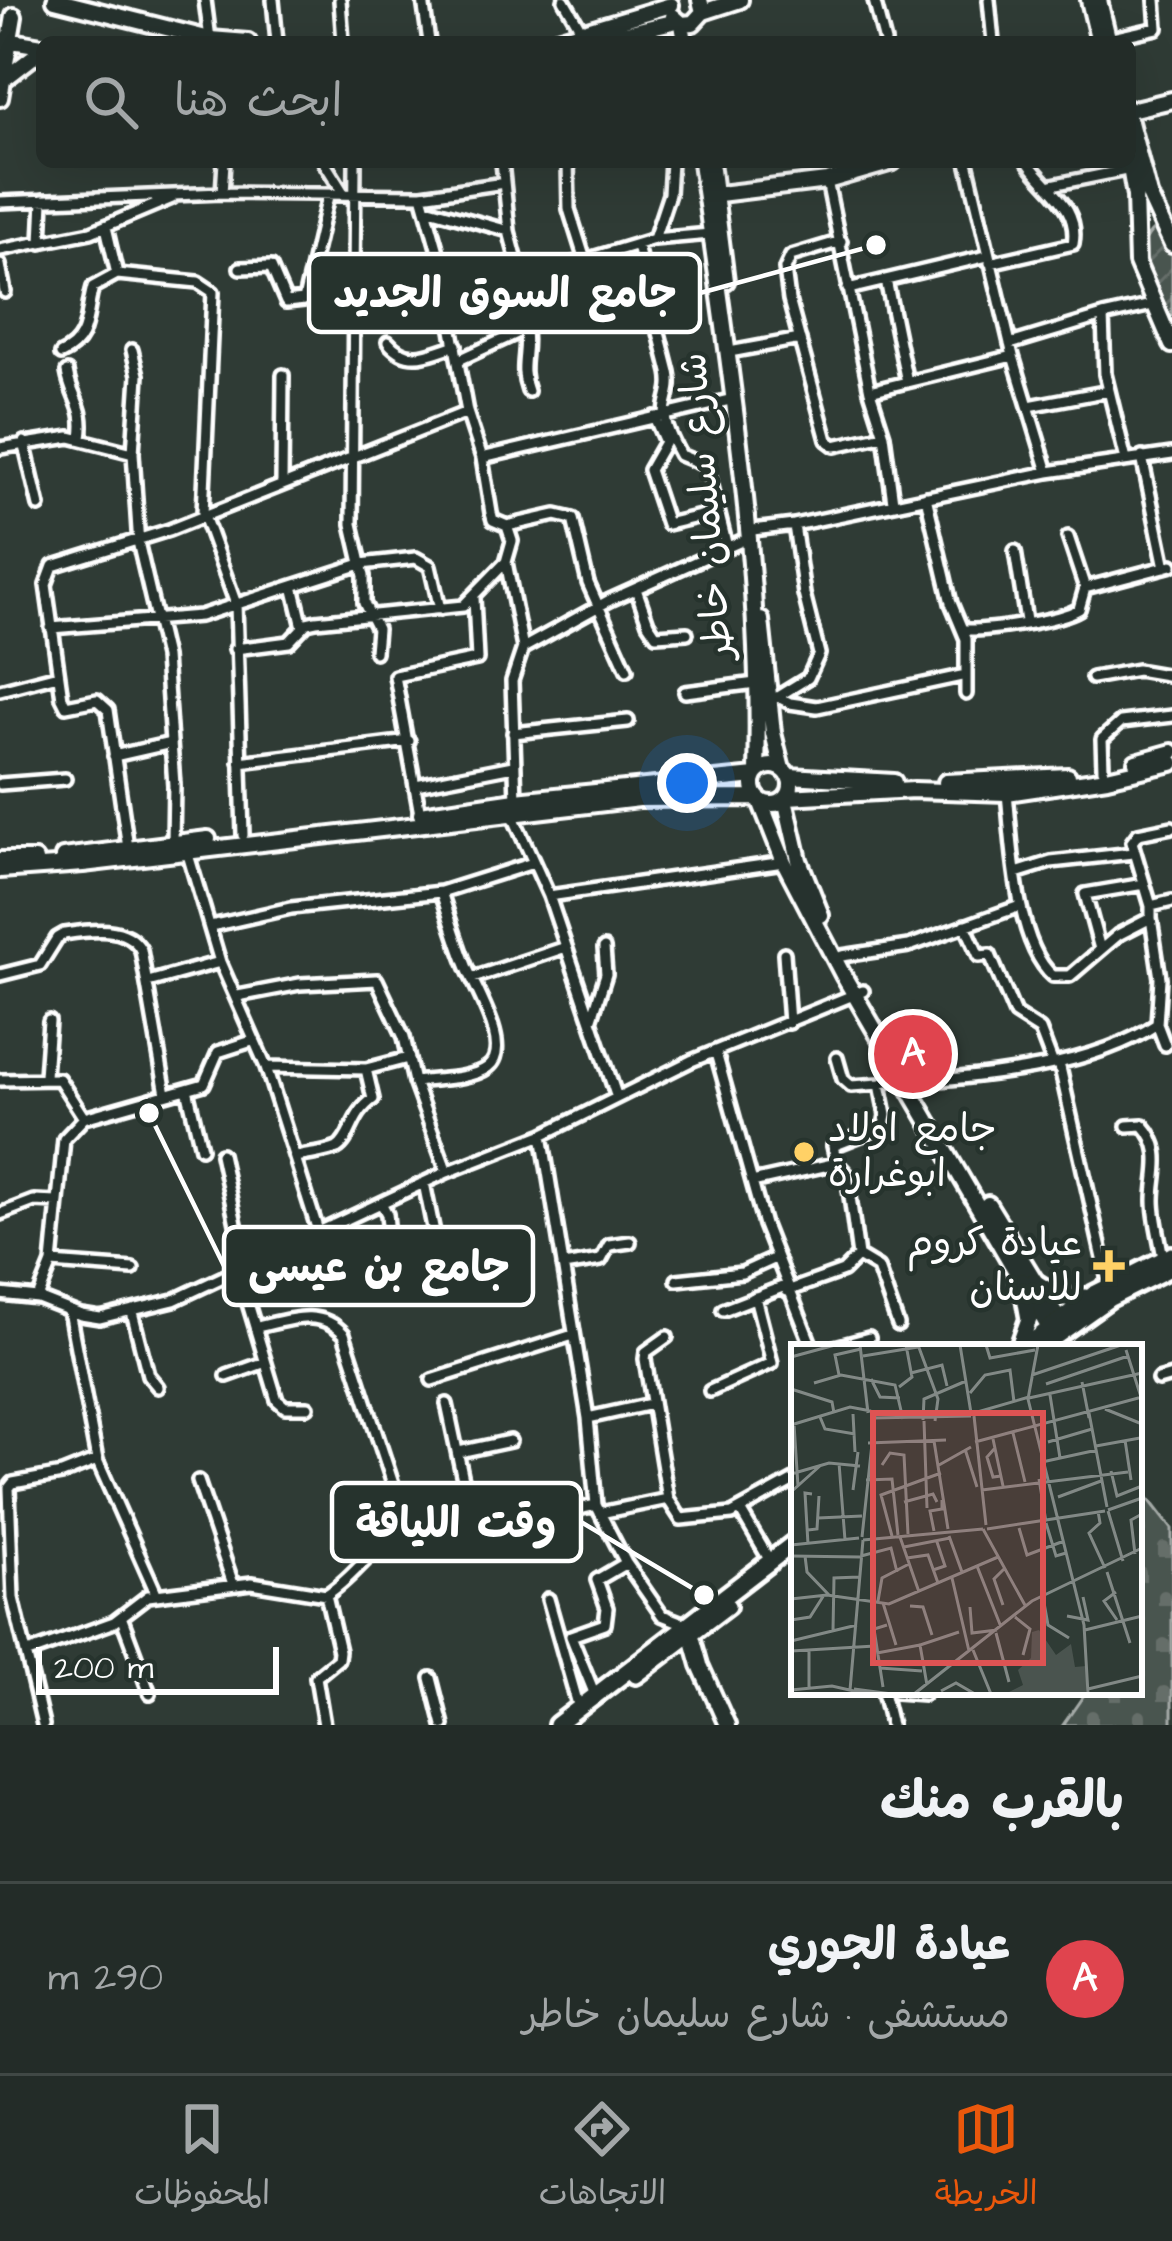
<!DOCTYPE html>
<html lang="ar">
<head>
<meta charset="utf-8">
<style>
	:root { --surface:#232c28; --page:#2b3430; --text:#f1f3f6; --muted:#a3a7a8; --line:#404845; --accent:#ea580c }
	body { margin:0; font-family:"Architects Daughter","Playpen Sans Arabic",sans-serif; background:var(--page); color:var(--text); direction:rtl }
	.scale { position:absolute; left:36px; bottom:30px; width:243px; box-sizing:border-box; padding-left:12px; border:6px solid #fff; border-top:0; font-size:33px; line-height:42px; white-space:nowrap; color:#fff; -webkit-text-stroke:9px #26332d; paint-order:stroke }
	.you { position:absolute; left:687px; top:783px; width:42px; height:42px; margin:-30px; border:9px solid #fff; border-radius:50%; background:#1a73e8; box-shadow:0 0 0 18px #1a73e833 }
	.badge { display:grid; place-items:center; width:78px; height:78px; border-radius:50%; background:var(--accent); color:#fff; font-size:39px; font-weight:700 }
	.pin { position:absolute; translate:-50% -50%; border:6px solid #fff; box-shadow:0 3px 12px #0006 }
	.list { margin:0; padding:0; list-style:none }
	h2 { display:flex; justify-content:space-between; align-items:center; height:156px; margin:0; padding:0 48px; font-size:51px }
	h2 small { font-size:39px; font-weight:400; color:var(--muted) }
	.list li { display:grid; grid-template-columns:78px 1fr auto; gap:36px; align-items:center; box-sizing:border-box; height:192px; padding:0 48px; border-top:3px solid var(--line) }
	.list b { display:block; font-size:45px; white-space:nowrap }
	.list p { margin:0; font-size:39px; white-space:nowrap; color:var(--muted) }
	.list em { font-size:39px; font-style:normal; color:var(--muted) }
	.icon { flex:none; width:66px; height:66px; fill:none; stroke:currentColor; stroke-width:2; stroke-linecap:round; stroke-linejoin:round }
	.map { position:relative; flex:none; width:1172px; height:1725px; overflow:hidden; direction:ltr }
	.search { position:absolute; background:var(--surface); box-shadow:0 12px 48px #0002; left:36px; right:36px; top:36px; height:132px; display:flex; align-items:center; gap:30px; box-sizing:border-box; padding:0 42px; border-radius:18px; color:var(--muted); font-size:45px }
	.sheet { height:348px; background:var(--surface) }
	nav { display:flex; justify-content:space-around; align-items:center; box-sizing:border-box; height:168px; border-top:3px solid var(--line); background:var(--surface); font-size:33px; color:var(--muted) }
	nav a { display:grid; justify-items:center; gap:6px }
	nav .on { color:var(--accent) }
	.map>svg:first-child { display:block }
	.cemetery { fill:url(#cemetery-stones); stroke:#a4aaa7; stroke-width:3 }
	.garden { fill:url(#garden-furrows); stroke:#a4aaa7; stroke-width:3 }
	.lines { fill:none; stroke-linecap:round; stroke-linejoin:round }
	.street-casing { stroke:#fff; stroke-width:18 }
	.secondary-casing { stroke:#fff; stroke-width:22 }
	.primary-casing { stroke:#fff; stroke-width:24 }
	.street { stroke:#26332d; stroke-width:9 }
	.secondary { stroke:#26332d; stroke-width:14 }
	.primary { stroke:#26332d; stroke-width:15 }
	.poi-dot { fill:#ffd166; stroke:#26332d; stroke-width:4.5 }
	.labels { text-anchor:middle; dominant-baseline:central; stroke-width:9; stroke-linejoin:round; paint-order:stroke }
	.street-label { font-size:39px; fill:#fff; stroke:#26332d }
	.poi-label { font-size:39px; fill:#fff; stroke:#26332d; text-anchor:start }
	.inset-road { fill:none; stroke:#828986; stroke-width:3 }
	.view { fill:#de5353; fill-opacity:0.15; stroke:#de5353; stroke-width:6 }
	.inset-edge { fill:none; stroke:#fff; stroke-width:6 }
	.leader { fill:none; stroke:#fff; stroke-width:4.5 }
	.callout-dot { fill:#fff; stroke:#26332d; stroke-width:4.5 }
	.callout { fill:#26332d; stroke:#fff; stroke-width:4.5 }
	.callout-label { font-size:42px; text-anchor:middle; font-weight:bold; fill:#fff }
</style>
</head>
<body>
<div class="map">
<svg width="1172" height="1725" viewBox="0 0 1172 1725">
	<defs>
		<pattern id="cemetery-stones" width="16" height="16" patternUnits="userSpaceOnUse" patternTransform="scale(3)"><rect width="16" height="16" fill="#4a544f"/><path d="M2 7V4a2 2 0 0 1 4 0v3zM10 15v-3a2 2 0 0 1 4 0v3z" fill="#656e69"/></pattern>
		<pattern id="garden-furrows" width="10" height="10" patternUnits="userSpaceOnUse" patternTransform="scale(3)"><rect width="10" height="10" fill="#4a544f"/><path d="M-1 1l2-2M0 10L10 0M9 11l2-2" fill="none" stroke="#656e69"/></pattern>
	</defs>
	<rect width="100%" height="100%" fill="#2f3b35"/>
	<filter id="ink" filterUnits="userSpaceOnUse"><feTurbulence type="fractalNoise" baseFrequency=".00833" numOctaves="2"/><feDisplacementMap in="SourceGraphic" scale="24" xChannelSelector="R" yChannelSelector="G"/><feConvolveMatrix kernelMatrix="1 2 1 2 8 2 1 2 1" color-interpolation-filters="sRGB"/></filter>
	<g filter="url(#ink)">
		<path class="cemetery" d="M1148,1498L1172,1529V1725H1063L1086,1692H1139V1500Z"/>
		<path class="garden" d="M1157,227L1172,251V315L1162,312C1148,289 1129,245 1157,227Z"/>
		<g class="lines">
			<g class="street-casing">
				<path id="street" d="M205,0L210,39
					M273,0L277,42
					M340,0L343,42
					M423,0L429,42
					M564,0L583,33
					M874,0L885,42
					M989,0L993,42
					M1108,39L1157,28L1155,0
					M324,162L344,194
					M355,162L352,524L364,576V603L377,629L375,652
					M502,162L509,231L530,310
					M967,162L1013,356L1048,472
					M827,181L870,391L884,435L893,502
					M1052,185L1131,169
					M222,193L224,162
					M422,195L437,248L467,412L482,458L491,513L493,520L507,526L512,541L506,562L523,648L512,681L516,800
					M0,202L222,193L422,195L504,183
					M426,208L509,231
					M106,227L117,274
					M654,239L669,194L671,162
					M841,241L791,256L785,269L789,300L827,440L835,446L884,435
					M41,243L43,200
					M637,246L669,372C673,391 665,398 665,415C665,428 674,444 680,455L707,466L727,547
					M0,250L91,232L172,198
					M990,263L1073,244C1080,206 1046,189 1028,162
					M0,265L5,292
					M240,268L271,267L286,302L304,300L328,196
					M522,278L585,260L569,209L568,162
					M886,280L907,382
					M848,289L987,256
					M1103,316L1152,305
					M524,322C530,352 518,365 528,391
					M388,342C408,366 429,354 456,345
					M1010,344L1103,316L1105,374L1126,460
					M132,350L138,375L133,453
					M735,351L800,339
					M61,354C91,341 85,314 93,287L117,274L198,282L213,292L203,513L236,604L243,835
					M459,360L515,334L538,298L580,279L585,260L654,239L710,234
					M67,372C72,401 86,406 81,438
					M870,391L1013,356
					M1029,406L1109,391
					M654,417L665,442L649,470L667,524L718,512
					M24,442L39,506
					M0,448L70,437L133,453L139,546L165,657L174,785L173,843
					M1142,457L1165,567
					M482,458L734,399
					M282,482L283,375
					M926,497L951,603L966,639V694
					M507,526L556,515L573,519L588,583L627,670
					M753,530L794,525L1048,472L1172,454
					M1015,551L1026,621
					M293,586L303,627
					M1085,588L1172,565
					M636,589L648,623L656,635L687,633
					M51,628L200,616L361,564L416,558L430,566L440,609
					M964,630C988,631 1059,621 1079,609L1085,588L1068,537
					M523,648L610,600L746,539
					M235,649L289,642L307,623L316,621L463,606L506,562
					M1092,678L1137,670L1172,676
					M0,690L58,675
					M685,692L756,683
					M778,697L790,703L817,707L966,675
					M769,702L808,678L819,654L804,594L794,525
					M513,733L628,721
					M114,756L171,743
					M240,762L409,741
					M1103,769L1102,739L1121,722L1172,716
					M0,784L65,779
					M416,785L513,766
					M1007,793C1012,841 1015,943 1053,976H1070L1118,935L1151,918V906L1172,901
					M420,814L395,676L477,659L474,598
					M512,814L549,896L616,1095
					M128,848L108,710L97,700L66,706L62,698L46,585L53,566L169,530L467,412
					M187,851L220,962L266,1067L318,1231
					M1016,873L1051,862L1133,853
					M549,896L784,862
					M1151,906L1132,842L1138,834L1172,827
					M1151,918L1160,978L1157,1024L1165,1045
					M965,925L979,956L990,955L1015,1014L1040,1030L1053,1064
					M211,926L291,908L441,892L533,863
					M1100,949L1085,894L1144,884
					M784,953L789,1023
					M842,956L909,946L1020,906
					M0,975L40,965L57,938L64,934C90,930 127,924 141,950L166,1094
					M473,978L566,947
					M148,982L220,962
					M238,996L300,984L377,980L404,1037L414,1082L447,1172
					M592,1018L606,974L604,948
					M716,1053L764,1225L812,1347
					M837,1058L843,1079L851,1086L880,1084
					M1059,1063L1109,1285
					M266,1067L366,1069L408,1058
					M45,1076L49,1021
					M0,1080L59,1079L84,1118
					M414,1082C434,1079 471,1080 488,1067C514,1048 473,986 465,963C456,940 449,916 441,892
					M917,1082C990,1076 1095,1066 1157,1024
					M187,1089L201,1148
					M1127,1126L1143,1125C1166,1150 1154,1174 1154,1200C1154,1218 1160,1239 1163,1258
					M542,1135L588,1418L596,1505L626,1563L662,1615L685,1624
					M221,1154L245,1266
					M297,1157C309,1154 326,1153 337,1148C351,1140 351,1114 373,1099L366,1069
					M752,1182L837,1163
					M0,1214L34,1201L57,1202
					M858,1256L878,1268L898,1325
					M333,1257L382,1244L389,1236L387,1214L381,1203
					M52,1263L133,1269
					M563,1266L601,1260L609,1245L630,1242
					M238,1270L277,1400L285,1407H308
					M677,1280L742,1273L775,1258
					M409,1285L436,1281L442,1272L424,1183
					M787,1291L843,1271L858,1256L847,1174L837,1163L833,1146L884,1126L886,1115L880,1084L903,1077
					M0,1294L38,1298L81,1315L100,1318L174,1300L447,1172L542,1135L691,1061L863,991
					M38,1298L52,1263L64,1139L84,1118L204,1084L218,1052L252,1041
					M723,1310L785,1286
					M69,1311L97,1460L157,1595
					M132,1312L148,1375L158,1387
					M257,1327C288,1320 320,1307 344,1334L408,1530
					M667,1337L646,1352L645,1359L668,1499L681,1519L732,1514L794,1480
					M835,1347L869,1338
					M227,1376L263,1363
					M432,1380L573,1335
					M1158,1380L1172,1376
					M710,1391L772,1363L755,1297
					M447,1404L474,1531
					M588,1418L651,1404
					M459,1452L510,1441
					M198,1481L233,1584
					M740,1510L770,1561
					M600,1513L668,1499
					M548,1599L579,1708
					M122,1619L150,1694
					M28,1653L114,1622L148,1596L252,1583L326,1595
					M431,1678L443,1725
					M883,1692L891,1725
					M896,1692L924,1694
					M595,1695L571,1636L605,1624L607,1608L597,1580L626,1563
					M43,1725L13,1598L9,1488L13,1483L62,1474L97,1460
					M324,1725L316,1677L338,1659L339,1651L326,1595C358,1575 372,1543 408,1530C442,1547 555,1514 596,1505"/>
			</g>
			<g class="secondary-casing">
				<path id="secondary" d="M55,0L210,39L248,42
					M1089,0L1099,42
					M1099,0L1109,42
					M703,12L740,0
					M673,16L682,24L693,23L703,12L700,0
					M682,24L685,42
					M0,39L42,46
					M547,42L671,5
					M588,42L677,21
					M7,77L42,50
					M0,98L14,16
					M1130,110L1172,100
					M1130,122L1149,195L1172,245
					M701,162C729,364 763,568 757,773
					M711,162L726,281
					M1129,162L1135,196L1137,263L1172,345
					M711,195L827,181L893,162
					M761,620L773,733L782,769
					M1136,762L1172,752
					M753 785a19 19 0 1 1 38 0a19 19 0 1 1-38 0Z
					M789,776L894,782
					M946,782L1068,776
					M787,797L914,790L1007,793L1107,778L1172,763
					M785,799L799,860L821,915
					M760,801L784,862L843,975L1054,1337
					M421,814L516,800L755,776
					M63,857L208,839
					M0,860H35
					M0,870L83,864L639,799L757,798
					M988,1204L1064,1328
					M691,1633L700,1665L727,1725"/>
			</g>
			<g class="primary-casing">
				<path id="primary" d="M1033,1281L1061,1298L1085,1297
					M1019,1347L1029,1319L1022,1281
					M1025,1347L1094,1294L1172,1255
					M1041,1347L1110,1298L1172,1267
					M636,1675L727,1606
					M557,1725L794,1543"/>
			</g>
			<use href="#street" class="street"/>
			<use href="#secondary" class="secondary"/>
			<use href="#primary" class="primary"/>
		</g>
	</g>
	<g class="poi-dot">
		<circle cx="804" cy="1152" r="12"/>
		<path d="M1103 1248h12v12h12v12h-12v12h-12v-12h-12v-12h12z"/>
	</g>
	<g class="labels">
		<g class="street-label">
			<text transform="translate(707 506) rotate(-95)">شارع سليمان خاطر</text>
		</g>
		<g class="poi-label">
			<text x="828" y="1130">جامع اولاد<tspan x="828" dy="45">ابوغرارة</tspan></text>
			<text x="1082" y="1244" text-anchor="end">عيادة كروم<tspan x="1082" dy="45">للاسنان</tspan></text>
		</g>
	</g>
	<g transform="translate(791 1344)">
		<rect width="351" height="351" fill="#2f3b35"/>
		<path d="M248,286L265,311L280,300L284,323L295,322V350H214L232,341L227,326L240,314L241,288Z" fill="#4a544f"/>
		<path class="inset-road" d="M69,1L77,69M127,1L147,55L144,77M169,1L180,69M195,1L199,14L244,6M247,1L237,55L293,281L297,350M335,6L350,53M72,12L127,3M0,13L44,1M120,29L151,21L156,42M48,31L44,11L70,5M241,31L330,1M80,35L89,53L109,54M291,38L298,74M23,39L50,31L104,41L112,75M255,40L337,12M108,43L121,33L115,1M0,45L41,58L43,69M179,49L194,31L219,26L223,58M259,51L269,114M238,54L351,29M314,65L351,80M183,69L238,53M298,69L316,163M62,70L64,108M183,72L195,181M29,73L34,85L64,90M81,74L180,72M132,76L133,55L175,37M133,77L136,164M3,80L7,142M0,81L59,63L80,67M351,83V138M222,89L234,138M202,95L212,142M334,96L340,136M143,97L157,185M184,98L351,53M257,98L301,85M77,99L155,96M305,102L349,94M204,104L196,113L202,133L210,132M174,105L186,143M251,118L306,106M48,119L54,196M91,121L99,109L113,111L117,190M148,121L180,103M320,127L326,152L351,142M0,130L38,119L69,122M248,135L255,178M75,136L101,135L107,191M62,146L67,108M191,146L337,128M0,148L30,121M267,153L310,137M113,158L142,150L146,158M317,166L351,154M307,167L309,179L298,189L314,224M317,167L332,217M27,174L71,172M255,179L265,212L275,209M228,184L236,211L273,197M192,185L235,263M196,185L314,167M17,186L26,185L28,152M143,187L139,167L151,165V156M101,192L90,151L150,129M158,192L171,228M71,193L84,72M109,193L128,248M72,196L192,185M17,200L14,149L21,150M0,201L68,194M113,203L159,194M344,210L340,176L351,170M0,212L69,213M14,212L16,228L38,251M70,212L100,204L106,228M116,214L137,211L147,239M186,222L210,283M142,226L154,222L146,198M316,228L339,299M161,234L178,307M325,248L313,257L326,276M252,253L257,281L278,294M0,255L36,251L98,260L207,213M87,257L91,234L118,220M92,259L105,301M212,261L203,235L213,225M119,262L132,263L141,291M179,263L181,289L206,286M276,272L297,276L292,253M224,273L239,285L232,311M0,276L19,273L33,251M42,286L43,234L68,233M294,286L351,272M205,289L218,338M0,297L66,281M18,306V344M182,306L200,350M0,307L84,302M86,309L129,301M89,324L131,327M136,341L129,301L168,288M92,343L83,285L96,281M63,345L101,350M297,345L351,332M0,346L41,342L76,350M59,346L72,196M150,347L165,339L184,350M123,350L241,257L351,204"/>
		<path class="view" d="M82,69H252V319H82Z"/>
		<rect width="351" height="351" class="inset-edge"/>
	</g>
	<path class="leader" d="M876 245L700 293M149 1113L224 1266M704 1595L581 1522"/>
	<g class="callout-dot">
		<circle cx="876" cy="245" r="12"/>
		<circle cx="149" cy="1113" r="12"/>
		<circle cx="704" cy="1595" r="12"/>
	</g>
	<g class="callout">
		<rect x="309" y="254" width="391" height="78" rx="12"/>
		<rect x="224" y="1227" width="309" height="78" rx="12"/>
		<rect x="332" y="1483" width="249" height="78" rx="12"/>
	</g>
	<g class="callout-label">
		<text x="505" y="307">جامع السوق الجديد</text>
		<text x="379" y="1281">جامع بن عيسى</text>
		<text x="456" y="1537">وقت اللياقة</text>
	</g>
</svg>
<div class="scale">200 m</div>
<div class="you"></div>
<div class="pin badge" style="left:913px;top:1054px;background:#e0444e">A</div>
<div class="search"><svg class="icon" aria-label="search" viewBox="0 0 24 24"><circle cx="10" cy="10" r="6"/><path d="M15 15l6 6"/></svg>ابحث هنا</div>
</div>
<section class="sheet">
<h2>بالقرب منك<small></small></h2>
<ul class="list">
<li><span class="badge" style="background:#e0444e">A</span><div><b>عيادة الجوري</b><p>مستشفى · شارع سليمان خاطر</p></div><em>290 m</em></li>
</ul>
</section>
<nav>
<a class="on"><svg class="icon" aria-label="map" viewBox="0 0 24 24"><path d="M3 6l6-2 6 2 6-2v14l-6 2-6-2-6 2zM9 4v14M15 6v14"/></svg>الخريطة</a>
<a><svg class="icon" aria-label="directions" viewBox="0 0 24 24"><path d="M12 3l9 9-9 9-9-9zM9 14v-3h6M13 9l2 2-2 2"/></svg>الاتجاهات</a>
<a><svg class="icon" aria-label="saved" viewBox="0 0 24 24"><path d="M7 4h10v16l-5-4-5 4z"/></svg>المحفوظات</a>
</nav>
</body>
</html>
